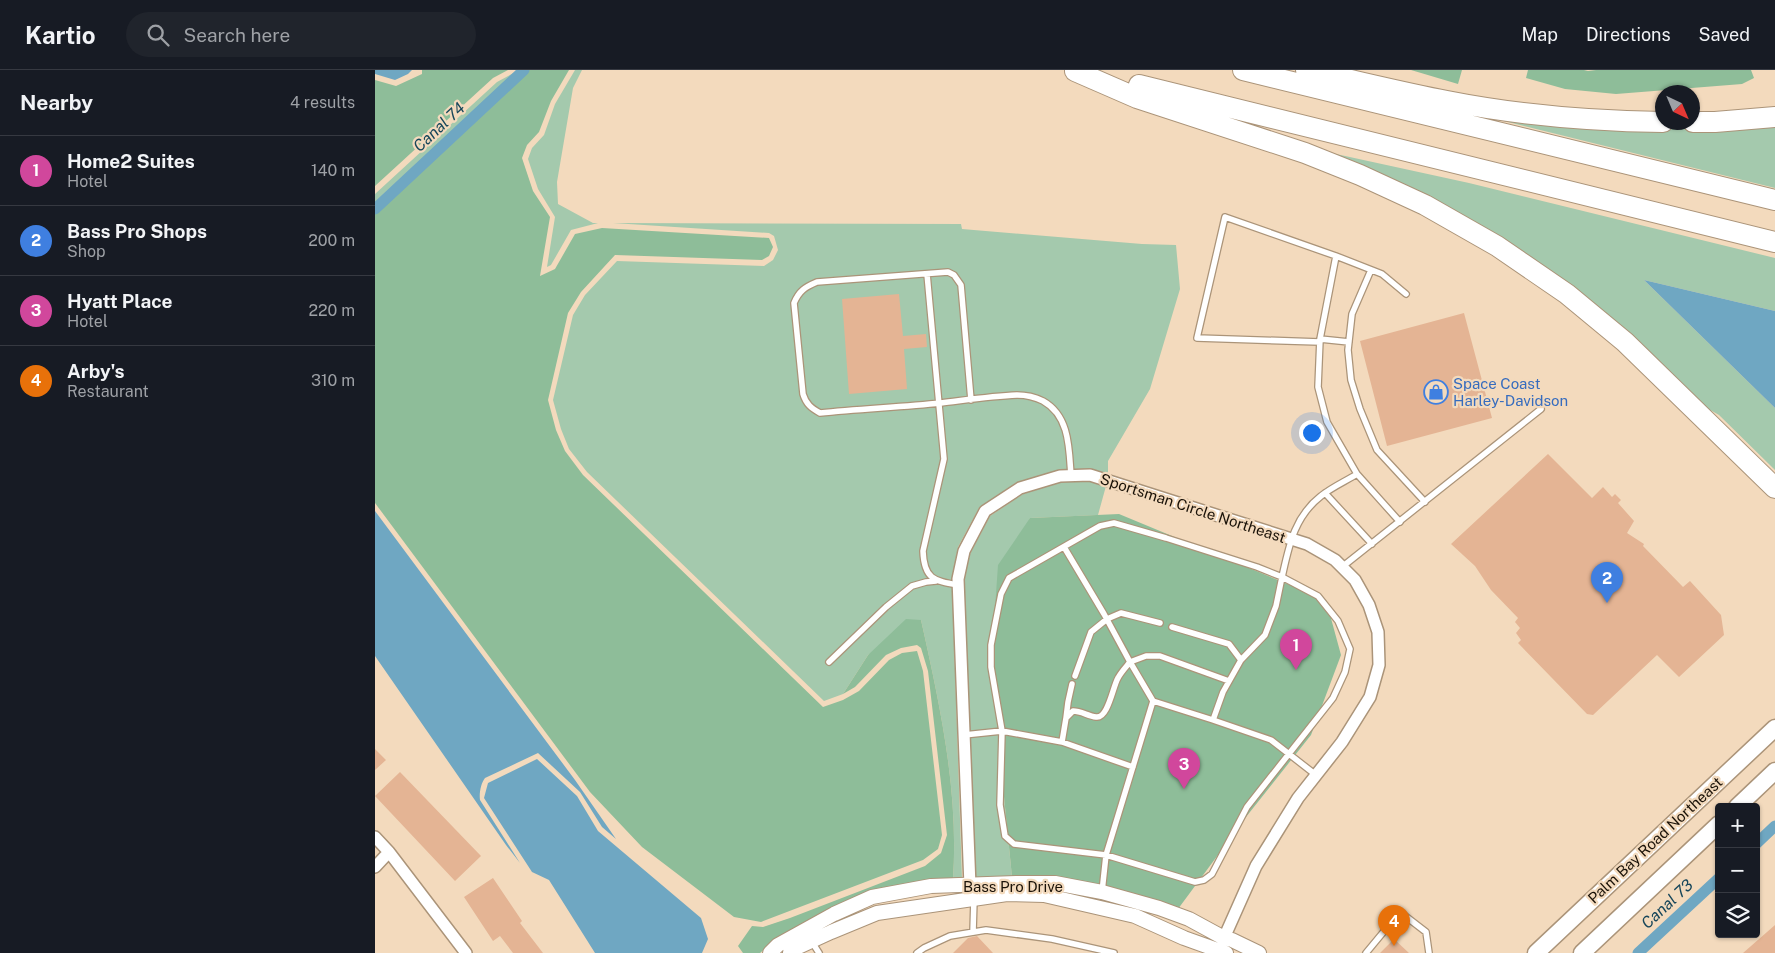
<!DOCTYPE html>
<html lang="en">
<head>
<meta charset="utf-8">
<style>
	:root { --surface:#171b24; --page:#20242c; --text:#f1f3f6; --muted:#9ea1a6; --line:#363941; --accent:#0b8043 }
	body { margin:0; font-family:"Public Sans",sans-serif; background:var(--page); color:var(--text) }
	.controls { position:absolute; right:15px; bottom:15px; display:grid; overflow:hidden; border-radius:5px; box-shadow:0 1px 4px #0004 }
	.controls button { width:45px; height:45px; display:grid; place-items:center; padding:0; border:0; border-bottom:1px solid var(--line); background:var(--surface); color:var(--text); font:25px sans-serif }
	.compass { position:absolute; left:1280px; top:15px; width:45px; height:45px; border-radius:50%; background:var(--surface); box-shadow:0 1px 4px #0004; rotate:136deg }
	.you { position:absolute; left:936px; top:362px; width:18px; height:18px; margin:-12px; border:4px solid #fff; border-radius:50%; background:#1a73e8; box-shadow:0 0 0 8px #1a73e833 }
	.badge { display:grid; place-items:center; width:32px; height:32px; border-radius:50%; background:var(--accent); color:#fff; font-size:16px; font-weight:700 }
	.pin { position:absolute; translate:-50% -41px; filter:drop-shadow(0 1px 2px #0008) }
	.pin::after { content:''; position:absolute; top:26px; width:18px; height:15px; background:inherit; clip-path:polygon(0 0,100% 0,50% 100%) }
	.list { margin:0; padding:0; list-style:none }
	h2 { display:flex; justify-content:space-between; align-items:center; height:65px; margin:0; padding:0 20px; font-size:21px }
	h2 small { font-size:16px; font-weight:400; color:var(--muted) }
	.list li { display:grid; grid-template-columns:32px 1fr auto; gap:15px; align-items:center; box-sizing:border-box; height:70px; padding:0 20px; border-top:1px solid var(--line) }
	.list b { display:block; font-size:19px; white-space:nowrap }
	.list p { margin:0; font-size:16px; white-space:nowrap; color:var(--muted) }
	.list em { font-size:16px; font-style:normal; color:var(--muted) }
	.icon { flex:none; width:28px; height:28px; fill:none; stroke:currentColor; stroke-width:2; stroke-linecap:round; stroke-linejoin:round }
	.map { position:relative; flex:none; width:1400px; height:883px; overflow:hidden }
	header { display:flex; align-items:center; gap:30px; box-sizing:border-box; height:70px; padding:0 25px; background:var(--surface); border-bottom:1px solid var(--line) }
	header strong { font-size:24px }
	nav { display:flex; gap:28px; margin-inline-start:auto; font-size:18px }
	.search { width:350px; height:45px; background:var(--page); display:flex; align-items:center; gap:12px; box-sizing:border-box; padding:0 18px; border-radius:28px; color:var(--muted); font-size:19px }
	main { display:flex }
	aside { flex:1; background:var(--surface) }
	.map>svg:first-child { display:block }
	.green { fill:#a4c9ad }
	.forest { fill:#8ebd99 }
	.water { fill:#6fa7c2 }
	.lines { fill:none; stroke-linecap:round; stroke-linejoin:round }
	.canal { stroke:#6fa7c2; stroke-width:11 }
	.building { fill:#e4b494 }
	.service-casing { stroke:#ab9479; stroke-width:8 }
	.minor-casing { stroke:#ab9479; stroke-width:14 }
	.tertiary-casing { stroke:#ab9479; stroke-width:16 }
	.secondary-casing { stroke:#ab9479; stroke-width:19 }
	.motorway-casing { stroke:#ab9479; stroke-width:22 }
	.service { stroke:#fff; stroke-width:5.5 }
	.minor { stroke:#fff; stroke-width:11 }
	.tertiary { stroke:#fff; stroke-width:14 }
	.secondary { stroke:#fff; stroke-width:16 }
	.motorway { stroke:#fff; stroke-width:20 }
	.labels { text-anchor:middle; dominant-baseline:central; stroke-width:4.5; stroke-linejoin:round; paint-order:stroke }
	.shop-label { font-size:15px; fill:#366cbe; stroke:#f3dabd; text-anchor:start }
	.street-label { font-size:15px; fill:#1a1208; stroke:#f3dabd }
	.water-label { font-size:16px; font-style:italic; fill:#17465a; stroke:#f3dabd }
</style>
</head>
<body>
<header>
<strong>Kartio</strong>
<div class="search"><svg class="icon" aria-label="search" viewBox="0 0 24 24"><circle cx="10" cy="10" r="6"/><path d="M15 15l6 6"/></svg>Search here</div>
<nav><a>Map</a><a>Directions</a><a>Saved</a></nav>
</header>
<main>
<aside>
<h2>Nearby<small>4 results</small></h2>
<ul class="list">
<li><span class="badge" style="background:#d1479c">1</span><div><b>Home2 Suites</b><p>Hotel</p></div><em>140 m</em></li>
<li><span class="badge" style="background:#3f7fe0">2</span><div><b>Bass Pro Shops</b><p>Shop</p></div><em>200 m</em></li>
<li><span class="badge" style="background:#d1479c">3</span><div><b>Hyatt Place</b><p>Hotel</p></div><em>220 m</em></li>
<li><span class="badge" style="background:#e8710a">4</span><div><b>Arby's</b><p>Restaurant</p></div><em>310 m</em></li>
</ul>
</aside>
<div class="map">
<svg width="1400" height="883" viewBox="0 0 1400 883">
	<rect width="100%" height="100%" fill="#f3dabd"/>
	<path class="green" d="M144,0H146L0,136V124L122,12Z
		M200,0H207L198,18L182,112L183,134L218,153H223L196,160L176,195L172,197L180,147L163,119L153,89L157,78L169,65L180,34Z
		M1123,45L1269,58L1306,59L1400,53V118L1121,49Z
		M938,79L1094,113L1400,188V241L1269,210L1400,338V400L1344,345L1316,329L1204,229Z
		M238,153L586,154L587,159L767,174L801,175L805,219L775,319L733,391V404L714,399L684,400L641,413L604,438L583,477L577,508L587,809H578C584,722 565,635 546,550L493,585L468,624L449,631L212,402L194,379L186,359L178,330L198,245L210,225L242,191L389,196L398,190L403,180L399,166L394,163Z
		M715,411L731,416L723,445L655,448L616,596L637,807L600,809L589,510L595,484L615,446L648,424L686,412Z"/>
	<path class="forest" d="M47,0H133L118,8L0,116V10L21,16L47,4Z
		M154,0H194L176,31L164,62L152,75L147,88L158,121L175,147L165,206L180,199L200,164L227,158L394,168L398,177L394,186L387,190L240,185L206,222L193,243L173,330L181,360L190,381L208,405L448,637L468,630L484,621L514,590L527,583L542,581L548,601L567,765L563,779L548,790L386,852L359,847L267,777L215,722L0,433V144Z
		M1036,0H1087L1083,14Z
		M1153,0H1209L1213,1L1221,0H1376L1379,8L1367,14L1241,24L1190,19L1151,8Z
		M744,444L951,530L966,585L936,665L871,747L803,839L637,807L616,596L623,495L655,448Z
		M531,549L546,550C565,635 584,722 578,809L494,821L456,838L430,852L399,871L385,883H368L363,876L377,856L388,857L415,848L550,796L566,783L572,765L553,601L546,578L542,575L526,578L511,585L480,617L468,624L493,585Z"/>
	<path class="water" d="M0,0H37L33,4L20,10L0,4Z
		M1269,210L1400,241V338Z
		M0,441L200,710L241,769L227,757L205,722L163,683L110,708C106,713 104,723 105,730L145,793L131,775L0,586Z
		M162,689L202,726L223,761L326,848L333,869L327,883H220L174,810L157,802L109,728L113,713Z"/>
	<g class="lines">
		<path class="canal" d="M0,139L149,0
			M1381,774L1400,756
			M1263,883L1344,808"/>
	</g>
	<path class="building" d="M524,224L528,266L551,264L552,277L529,279L532,319L474,324L467,229Z
		M1089,243L1117,348L1012,376L985,271Z
		M1173,384L1217,428L1228,417L1237,427L1240,424L1246,430L1243,433L1259,451L1252,463L1269,474L1268,476L1308,517L1315,511L1346,545L1349,565L1304,607L1282,585L1218,645L1212,644L1143,573L1146,570L1141,563L1145,558L1140,552L1143,548L1116,520L1100,496L1076,474Z
		M0,679L11,690L0,700Z
		M25,702L106,786L80,811L0,726Z
		M118,808L147,851L145,853L168,883H138L125,866L118,871L89,827Z
		M1400,855V883H1368Z
		M602,866L618,883H578L593,868Z
		M1019,869L1034,883H1005Z"/>
	<g class="lines">
		<g class="service-casing">
			<path id="service" d="M996,200L977,244L973,280L976,310L985,339L1002,380L1050,432
				M552,204L569,389L548,481C549,509 559,511 583,515
				M945,269L974,272
				M945,272L822,268L850,147L961,186
				M596,330L586,215L579,205L573,202L442,212C430,217 424,221 419,233L428,324C431,334 436,338 445,343C485,339 526,337 566,333C591,330 617,326 642,325C651,325 660,327 668,331C695,346 694,379 696,406
				M982,404L1025,452
				M950,423L997,474
				M689,477L729,544L755,592L771,586H785L854,611
				M967,497L1166,339
				M797,557L854,574L866,590
				M454,592L511,537L537,516L551,512L561,511
				M700,606L716,562L732,549L746,543L785,553
				M691,648L693,632L697,614
				M838,650L896,670L941,705
				M589,665L627,661L687,672L691,648L698,641C706,641 713,646 721,647C733,649 738,616 743,608C746,602 751,597 755,592L778,631L838,650L848,622L866,590L890,565L901,536L907,507L943,526L963,551L975,579L970,602L958,628L872,737L837,804L829,810L820,812L731,785L639,774L630,766L625,735L627,661L616,597V575L626,524L634,508L725,456L739,453L791,468L882,497L907,507C914,476 919,447 946,426C957,417 971,411 982,404L952,352L943,317L945,269L961,186L1007,204L1031,224
				M687,672L758,697
				M727,822L731,785L778,631
				M598,862L599,829
				M437,872L444,883
				M542,883L549,878L575,866L611,860L677,869L739,883
				M991,883L1025,842L1051,862L1054,883"/>
		</g>
		<g class="minor-casing">
			<path id="minor" d="M0,767L14,782L91,883
				M0,797L14,782
				M599,829L595,816L583,509L589,481L610,441L645,418L685,406L715,405L932,474L960,490L980,510L994,535L1003,562L1004,595L995,627L967,672L923,728L881,796L849,868"/>
		</g>
		<g class="tertiary-casing">
			<path id="tertiary" d="M395,883L403,875L459,844L497,827L556,816L641,813H680L727,822L784,838L814,849L849,868L857,870L884,883
				M415,883L421,878L456,862L502,843L632,824L669,825L760,846L809,868L851,883"/>
		</g>
		<g class="secondary-casing">
			<path id="secondary" d="M1362,737L1400,701
				M1161,883L1400,658
				M1207,883L1344,754"/>
		</g>
		<g class="motorway-casing">
			<path id="motorway" d="M868,0L1400,130
				M931,0C978,10 1025,22 1072,31C1143,45 1216,51 1288,52
				M700,1L762,28L930,83L985,105L1050,135L1122,176L1192,224L1250,272L1400,418
				M764,15L1400,172
				M1318,52H1340L1400,47"/>
		</g>
		<use href="#service" class="service"/>
		<use href="#minor" class="minor"/>
		<use href="#tertiary" class="tertiary"/>
		<use href="#secondary" class="secondary"/>
		<use href="#motorway" class="motorway"/>
	</g>
	<defs>
		<g id="shop-ring" transform="scale(1.25)"><circle r="9.5" fill="#f3dabd" stroke="#3f7fe0" stroke-width="1.5"/><path d="M-5-2.5h2.3a2.7 3.5 0 0 1 5.4 0H5L5.5 6h-11ZM-1.5-2.5h3a1.5 2.3 0 0 0-3 0Z" fill="#3f7fe0"/></g>
	</defs>
	<g fill-rule="evenodd">
		<use href="#shop-ring" x="1061" y="322"/>
	</g>
	<g class="labels">
		<g class="shop-label">
			<text x="1078" y="313">Space Coast<tspan x="1078" dy="17">Harley-Davidson</tspan></text>
		</g>
		<g class="street-label">
			<text transform="translate(818 438) rotate(18)">Sportsman Circle Northeast</text>
			<text transform="translate(1280 770) rotate(-43)">Palm Bay Road Northeast</text>
			<text x="638" y="816">Bass Pro Drive</text>
		</g>
		<g class="water-label">
			<text transform="translate(64 57) rotate(-43)">Canal 74</text>
			<text transform="translate(1292 834) rotate(-43)">Canal 73</text>
		</g>
	</g>
</svg>
<div class="controls">
<button>+</button>
<button>−</button>
<button><svg class="icon" aria-label="layers" viewBox="0 0 24 24"><path d="M12 4l9 5-9 5-9-5zM3 14l9 5 9-5"/></svg></button>
</div>
<svg class="compass" viewBox="-18 -18 36 36"><path d="M0-13l5 13h-10z" fill="#e53935"/><path d="M0 13l5-13h-10z" fill="#9ea1a6"/></svg>
<div class="you"></div>
<div class="pin badge" style="left:921px;top:600px;background:#d1479c">1</div>
<div class="pin badge" style="left:1232px;top:533px;background:#3f7fe0">2</div>
<div class="pin badge" style="left:809px;top:719px;background:#d1479c">3</div>
<div class="pin badge" style="left:1019px;top:876px;background:#e8710a">4</div>
</div>
</main>
</body>
</html>
